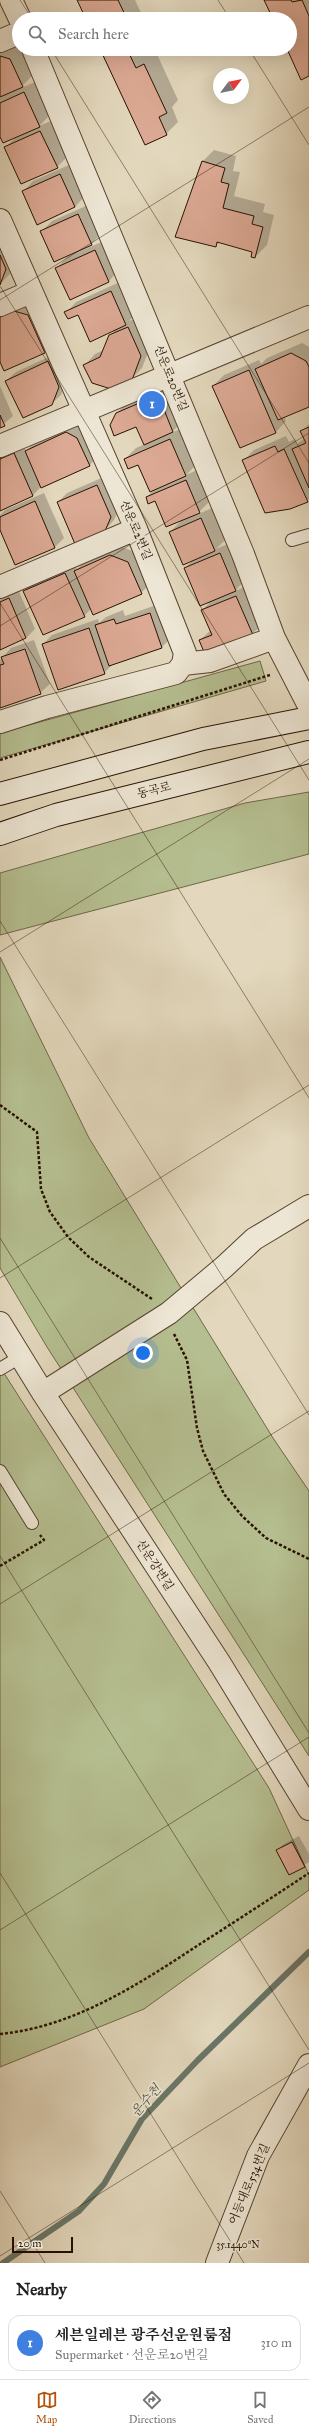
<!DOCTYPE html>
<html lang="en">
<head>
<meta charset="utf-8">
<style>
	:root { --surface:#fff; --page:#f2f2f2; --text:#222; --muted:#767676; --line:#e0e0e0; --accent:#b45309 }
	body { margin:0; font-family:"IM FELL Great Primer","Noto Serif KR",serif; background:var(--page); color:var(--text) }
	.compass { position:absolute; left:213px; top:68px; width:36px; height:36px; border-radius:50%; background:var(--surface); box-shadow:0 4px 16px #0002; rotate:58deg }
	.scale { position:absolute; left:12px; bottom:10px; width:61px; box-sizing:border-box; padding-left:4px; border:2px solid #281101; border-top:0; font-size:11px; line-height:14px; white-space:nowrap; color:#281101; -webkit-text-stroke:3px #ede6d4; paint-order:stroke }
	.you { position:absolute; left:143px; top:1353px; width:14px; height:14px; margin:-10px; border:3px solid #fff; border-radius:50%; background:#1a73e8; box-shadow:0 0 0 6px #1a73e833 }
	.badge { display:grid; place-items:center; width:26px; height:26px; border-radius:50%; background:var(--accent); color:#fff; font-size:13px; font-weight:700 }
	.pin { position:absolute; translate:-50% -50%; border:2px solid #fff; box-shadow:0 1px 4px #0006 }
	.list { margin:0; padding:0; list-style:none }
	h2 { display:flex; justify-content:space-between; align-items:center; height:52px; margin:0; padding:0 16px; font-size:17px }
	h2 small { font-size:13px; font-weight:400; color:var(--muted) }
	.list li { display:grid; grid-template-columns:26px 1fr auto; gap:12px; align-items:center; box-sizing:border-box; height:56px; margin:0 8px 8px; padding:0 8px; border:1px solid var(--line); border-radius:12px }
	.list b { display:block; font-size:15px; white-space:nowrap }
	.list p { margin:0; font-size:13px; white-space:nowrap; color:var(--muted) }
	.list em { font-size:13px; font-style:normal; color:var(--muted) }
	.icon { flex:none; width:22px; height:22px; fill:none; stroke:currentColor; stroke-width:2; stroke-linecap:round; stroke-linejoin:round }
	.map { position:relative; flex:none; width:309px; height:2263px; overflow:hidden }
	.search { position:absolute; background:var(--surface); box-shadow:0 4px 16px #0002; left:12px; right:12px; top:12px; height:44px; display:flex; align-items:center; gap:10px; box-sizing:border-box; padding:0 14px; border-radius:22px; color:var(--muted); font-size:15px }
	.sheet { height:116px; background:var(--surface) }
	nav { display:flex; justify-content:space-around; align-items:center; box-sizing:border-box; height:56px; border-top:1px solid var(--line); background:var(--surface); font-size:11px; color:var(--muted) }
	nav a { display:grid; justify-items:center; gap:2px }
	nav .on { color:var(--accent) }
	.map>svg:first-child { display:block }
	.green { fill:#b5be90; stroke:#6e6848 }
	.shadow { fill:#0003 }
	.lines { fill:none; stroke-linecap:round; stroke-linejoin:round }
	.stream { stroke:#697669; stroke-width:6 }
	.building { fill:#dca994; stroke:#281101 }
	.lane-casing { stroke:#574330; stroke-width:14 }
	.street-casing { stroke:#574330; stroke-width:24 }
	.secondary-casing { stroke:#281101; stroke-width:24 }
	.path { stroke:#281101; stroke-width:2.5; stroke-dasharray:3 2; stroke-linecap:butt }
	.lane { stroke:#ede6d4; stroke-width:12 }
	.street { stroke:#ede6d4; stroke-width:22 }
	.secondary { stroke:#ede6d4; stroke-width:22 }
	.ticks { fill:none; stroke:#281101; stroke-width:1; stroke-opacity:0.45 }
	.labels { text-anchor:middle; dominant-baseline:central; stroke-width:3.5; stroke-linejoin:round; paint-order:stroke }
	.street-label { font-size:12px; fill:#281101; stroke:#ede6d4 }
	.water-label { font-size:13px; font-style:italic; fill:#4e4c3e; stroke:#ede6d4 }
	.ticks-label { font-size:10px; text-anchor:middle; fill:#281101; stroke:#ede6d4; stroke-width:3.5; stroke-linejoin:round; paint-order:stroke }
</style>
</head>
<body>
<div class="map">
<svg width="309" height="2263" viewBox="0 0 309 2263">
	<rect width="100%" height="100%" fill="#e3d8bd"/>
	<filter id="stains"><feTurbulence type="fractalNoise" baseFrequency=".005" numOctaves="4"/><feColorMatrix values="0 0 0 0 .2 0 0 0 0 .09 0 0 0 0 .02 0 0 0 .5 -.17"/></filter>
	<radialGradient id="worn" r=".72"><stop offset=".6" stop-color="#630" stop-opacity="0"/><stop offset="1" stop-color="#630" stop-opacity=".3"/></radialGradient>
	<path class="green" d="M260,661L266,681L0,758V733Z
		M309,792V854L0,935V873L245,803Z
		M0,957L89,1138L273,1438L309,1491V1756L47,1347L0,1268Z
		M0,1367L269,1788L309,1875V1890L144,2009L0,2067Z"/>
	<path class="shadow" d="M78,0H135L144,19H87Z
		M266,0H309V75L288,49H290V19H274Z
		M4,44L21,49L33,75L19,89L35,82L50,115L39,126L51,121L68,156L57,167L6,147L17,136L0,134V98L3,95L0,96V46Z
		M101,49H145L148,56L156,52L178,100L172,107L178,122L166,134Z
		M214,150L236,156L233,171L240,172L234,196L265,204L263,212L274,215L267,245L255,257L254,251L220,242L215,246L202,162Z
		M71,164L85,196L75,207L23,192L33,181Z
		M88,205L102,233L91,244L41,232L52,221Z
		M0,240L15,259L10,274L0,284Z
		M106,240L119,270L109,281L70,298L57,268L67,257Z
		M122,281L136,314L129,321L139,317L151,345L142,368L131,379L85,365L95,354L104,350L110,336L117,328L78,313H66L76,302Z
		M24,302L54,343L44,352L0,359V313Z
		M302,343L309,347V406L284,416L286,421L276,432L240,447L213,386L224,375L259,360L261,364L267,358Z
		M57,353L68,377L61,395L51,404L6,381L16,372Z
		M168,385L183,421L171,433L180,429L196,465L186,475L197,470L210,501L196,515L212,508L225,540L216,549L230,543L246,579L235,591L247,586L263,624L252,634L200,640L211,630L202,610L213,599L185,568L194,559L170,532L184,518L156,500L147,497L156,488L139,463L125,459L136,448L145,444L137,426L117,413L128,402Z
		M0,386L13,416L0,427Z
		M76,424L86,429L98,456L89,466L42,486L33,495L0,510V455L23,444L26,451L35,442Z
		M309,424V499L307,501L243,461L254,450L286,436L289,442L295,439L297,444L305,438L302,431Z
		M106,476L120,507L114,520L105,530L58,502L67,493Z
		M44,493L64,538L55,547L16,564L0,528V515L5,510Z
		M120,546L137,553L150,584L141,593L91,609L84,616L24,591L34,582L74,564L77,569L84,562Z
		M18,589L35,629L26,638L0,649V597Z
		M159,604L171,638L162,647L114,663L104,673L43,644L52,635L98,619L99,623L106,617L123,610L125,616Z
		M34,640L50,684L40,693L0,707V660L11,648Z
		M299,1836L309,1854V1862L289,1874L277,1850L284,1844Z"/>
	<g class="lines">
		<path class="stream" d="M3,2263L79,2211L104,2184L142,2119L197,2061L309,1952"/>
	</g>
	<path class="building" d="M77,0H118L127,19H86Z
		M264,0H291L292,2L302,0L309,16V76L301,80L287,49H290V19H273Z
		M100,49H127L136,68L144,64L167,113L159,117L167,135L145,145Z
		M0,56L10,59L23,87L0,97Z
		M24,92L40,127L3,143L0,137V103Z
		M40,131L58,168L21,184L4,147Z
		M202,161L225,168L221,182L229,184L223,208L254,216L252,224L263,227L255,258L251,257L252,252L217,242L216,247L175,237Z
		M60,174L75,207L37,225L22,191Z
		M78,214L92,245L54,262L40,231Z
		M95,250L109,282L70,300L55,268Z
		M0,255L6,269L0,285Z
		M111,291L126,325L90,342L78,315L68,319L64,312Z
		M14,311L28,315L45,353L4,371L0,362V317Z
		M128,327L141,356L132,380L111,389L92,383L83,365L100,357L109,335Z
		M291,353L306,361L309,367V407L278,420L255,369Z
		M48,361L59,387L52,405L23,418L5,381Z
		M249,370L276,433L240,448L212,386Z
		M158,395L173,432L144,445L136,427L114,436L110,425L116,413Z
		M0,415L5,426L0,428Z
		M309,427V488L292,449L306,443L300,431Z
		M66,432L77,438L90,466L41,488L25,451Z
		M170,439L186,476L150,492L138,465L128,469L124,459Z
		M275,446L278,452L284,449L308,502L290,509L265,513L242,460Z
		M14,453L33,496L0,511V459Z
		M186,480L200,513L166,527L155,501L148,504L146,497Z
		M97,485L111,517L105,531L75,544L57,502Z
		M35,501L55,548L15,565L0,530V517Z
		M201,518L215,551L183,565L169,532Z
		M220,553L236,591L200,606L184,568Z
		M110,555L128,562L142,594L93,615L74,571Z
		M65,573L85,617L43,635L23,591Z
		M236,596L253,635L204,652L199,640L212,635L201,610Z
		M9,598L26,638L0,650V602Z
		M150,613L162,648L109,666L95,625L114,619L116,624Z
		M89,628L105,674L58,690L42,644Z
		M25,649L41,694L0,708V665L4,664L1,657Z
		M292,1842L305,1867L289,1875L276,1850Z"/>
	<g class="lines">
		<g class="lane-casing">
			<path id="lane" d="M292,540L309,535
				M0,1369L20,1357
				M0,1471L32,1523"/>
		</g>
		<g class="street-casing">
			<path id="street" d="M11,0L20,19
				M0,41L19,33
				M33,49L243,554L274,638L309,706
				M0,220L136,529L185,653L183,664L176,673L47,707L0,722
				M0,305L31,292
				M0,446L309,317
				M0,587L136,529
				M183,664L210,661L274,638
				M0,1323L43,1393L219,1662L309,1809
				M43,1393L169,1313L224,1267L254,1239L309,1206
				M217,2263L258,2156L309,2065"/>
		</g>
		<g class="secondary-casing">
			<path id="secondary" d="M0,794L203,739L309,718
				M0,834L56,815L309,752"/>
		</g>
		<path class="path" d="M0,760L270,675
			M0,1105L37,1132L41,1189L50,1212L68,1237L89,1257L152,1299
			M174,1334L187,1360L197,1428L203,1451L224,1494L242,1516L266,1538L309,1559
			M0,1566L44,1540L40,1535
			M0,2034C74,2027 139,1984 200,1944C236,1921 273,1897 309,1873"/>
		<use href="#lane" class="lane"/>
		<use href="#street" class="street"/>
		<use href="#secondary" class="secondary"/>
	</g>
	<path class="ticks" d="M20,0L32,19M218,0L230,19M51,49L309,463M249,49L309,145M0,286L309,780M0,300L309,107M0,603L309,1098M0,626L309,433M0,921L309,1415M0,952L309,759M0,1238L309,1733M0,1278L309,1085M0,1556L309,2050M0,1604L309,1411M0,1873L244,2263M0,1930L309,1737M0,2191L45,2263M0,2256L309,2063"/>
	<g class="labels">
		<g class="street-label">
			<text transform="translate(171 378) rotate(68)">선운로20번길</text>
			<text transform="translate(136 530) rotate(67)">선운로2번길</text>
			<text transform="translate(154 790) rotate(-14)">동곡로</text>
			<text transform="translate(155 1565) rotate(57)">선운강변길</text>
			<text transform="translate(249 2184) rotate(-67)">어등대로534번길</text>
		</g>
		<g class="water-label">
			<text transform="translate(146 2101) rotate(-49)">운수천</text>
		</g>
	</g>
	<g class="ticks-label">
		<text x="238" y="2248">35.1440°N</text>
	</g>
	<rect width="100%" height="100%" filter="url(#stains)"/>
	<rect width="100%" height="100%" fill="url(#worn)"/>
</svg>
<svg class="compass" viewBox="-18 -18 36 36"><path d="M0-13l5 13h-10z" fill="#e53935"/><path d="M0 13l5-13h-10z" fill="#767676"/></svg>
<div class="scale">20 m</div>
<div class="you"></div>
<div class="pin badge" style="left:152px;top:404px;background:#3f7fe0">1</div>
<div class="search"><svg class="icon" aria-label="search" viewBox="0 0 24 24"><circle cx="10" cy="10" r="6"/><path d="M15 15l6 6"/></svg>Search here</div>
</div>
<section class="sheet">
<h2>Nearby<small></small></h2>
<ul class="list">
<li><span class="badge" style="background:#3f7fe0">1</span><div><b>세븐일레븐 광주선운원룸점</b><p>Supermarket · 선운로20번길</p></div><em>310 m</em></li>
</ul>
</section>
<nav>
<a class="on"><svg class="icon" aria-label="map" viewBox="0 0 24 24"><path d="M3 6l6-2 6 2 6-2v14l-6 2-6-2-6 2zM9 4v14M15 6v14"/></svg>Map</a>
<a><svg class="icon" aria-label="directions" viewBox="0 0 24 24"><path d="M12 3l9 9-9 9-9-9zM9 14v-3h6M13 9l2 2-2 2"/></svg>Directions</a>
<a><svg class="icon" aria-label="saved" viewBox="0 0 24 24"><path d="M7 4h10v16l-5-4-5 4z"/></svg>Saved</a>
</nav>
</body>
</html>
